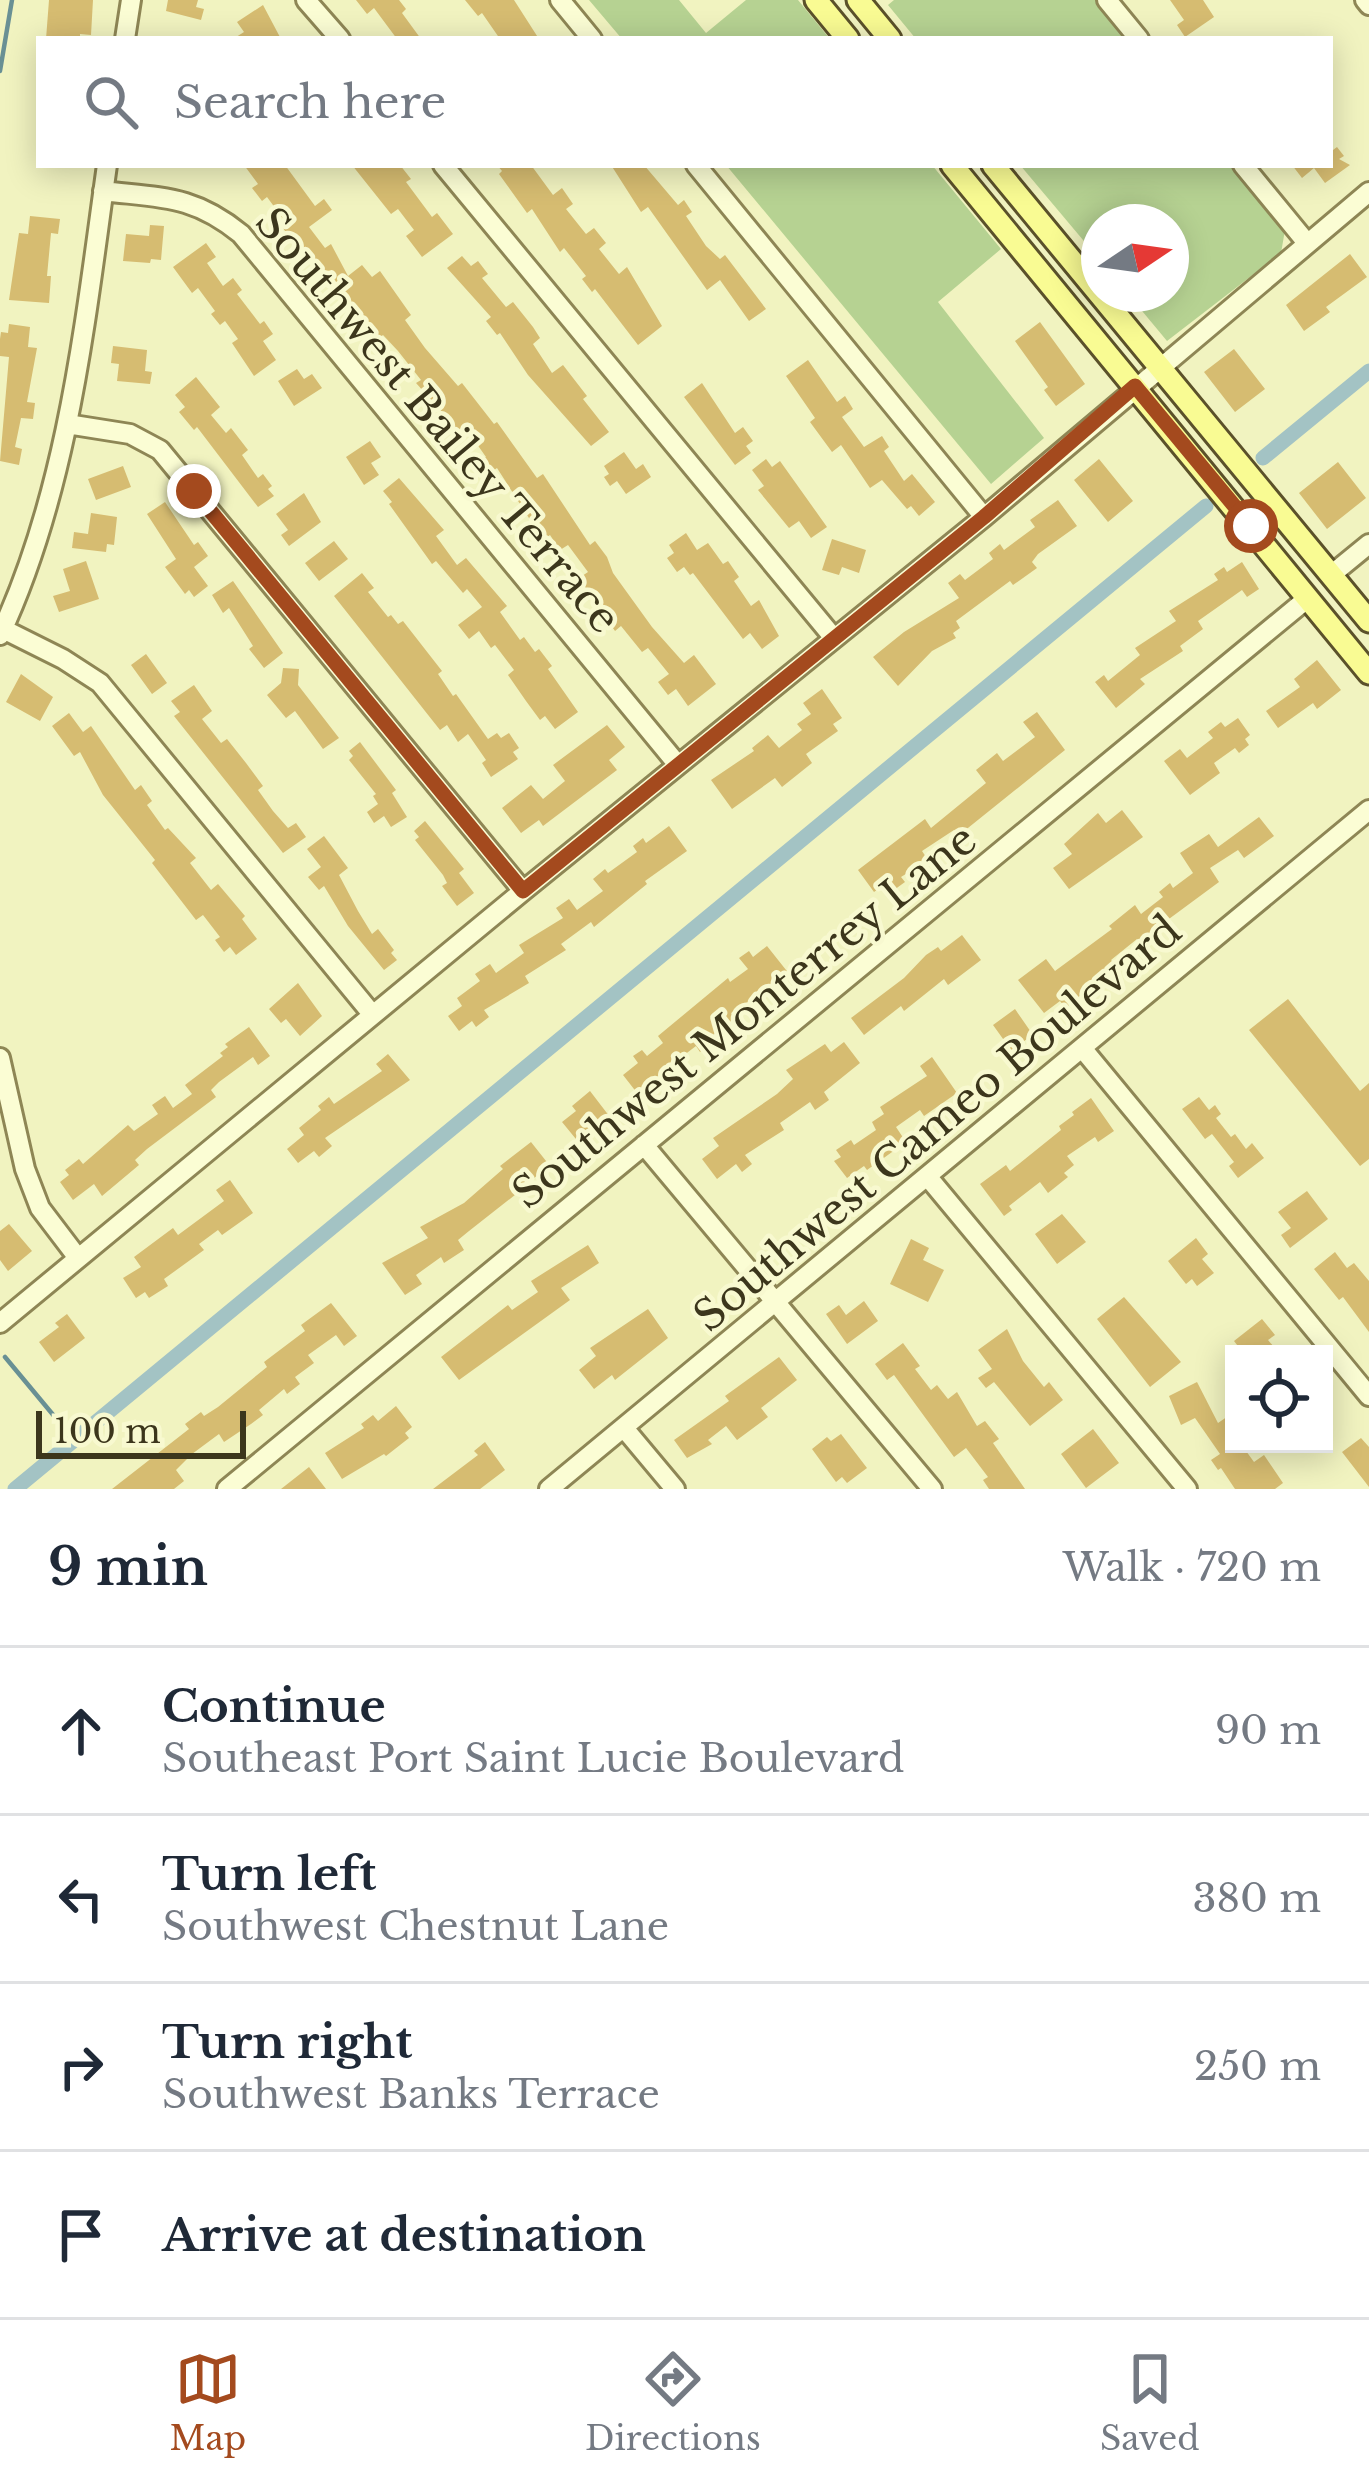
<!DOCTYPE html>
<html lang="en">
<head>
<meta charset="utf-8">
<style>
	:root { --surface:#fff; --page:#f2f2f3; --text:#1f2937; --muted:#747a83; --line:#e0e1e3; --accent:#a44a1e }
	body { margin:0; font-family:"Libre Baskerville",serif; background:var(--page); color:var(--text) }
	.controls { position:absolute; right:36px; bottom:36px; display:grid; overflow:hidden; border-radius:0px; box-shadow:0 6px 30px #0003 }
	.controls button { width:108px; height:108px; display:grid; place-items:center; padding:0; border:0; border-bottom:3px solid var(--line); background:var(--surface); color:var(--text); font:60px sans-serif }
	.compass { position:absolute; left:1081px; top:204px; width:108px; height:108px; border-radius:50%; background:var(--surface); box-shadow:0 6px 30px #0003; rotate:77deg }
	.scale { position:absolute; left:36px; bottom:30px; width:210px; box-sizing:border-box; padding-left:12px; border:6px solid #3c361c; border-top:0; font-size:33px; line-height:42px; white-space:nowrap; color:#3c361c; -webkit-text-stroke:9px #f8f9d0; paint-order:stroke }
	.stop { position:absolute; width:36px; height:36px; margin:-27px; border:9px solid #a44a1e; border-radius:50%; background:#fff }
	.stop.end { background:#a44a1e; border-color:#fff; box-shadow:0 3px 12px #0008 }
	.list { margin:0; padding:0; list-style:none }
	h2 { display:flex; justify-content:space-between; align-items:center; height:156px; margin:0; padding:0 48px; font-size:51px }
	h2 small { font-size:39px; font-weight:400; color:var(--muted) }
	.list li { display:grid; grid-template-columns:78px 1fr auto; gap:36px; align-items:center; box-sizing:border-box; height:168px; padding:0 48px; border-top:3px solid var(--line) }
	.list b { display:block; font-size:45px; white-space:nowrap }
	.list p { margin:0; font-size:39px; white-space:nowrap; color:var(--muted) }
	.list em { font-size:39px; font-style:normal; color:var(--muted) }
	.icon { flex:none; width:66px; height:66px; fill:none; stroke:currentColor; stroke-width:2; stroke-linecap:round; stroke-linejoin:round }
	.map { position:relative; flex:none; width:1369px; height:1489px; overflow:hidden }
	.search { position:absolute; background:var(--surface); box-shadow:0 6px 30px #0003; left:36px; right:36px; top:36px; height:132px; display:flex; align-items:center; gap:30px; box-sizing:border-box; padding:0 42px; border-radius:0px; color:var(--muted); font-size:45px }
	.sheet { height:828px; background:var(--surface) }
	nav { display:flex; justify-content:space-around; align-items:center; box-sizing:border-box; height:168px; border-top:3px solid var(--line); background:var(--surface); font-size:33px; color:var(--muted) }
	nav a { display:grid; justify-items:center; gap:6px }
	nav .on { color:var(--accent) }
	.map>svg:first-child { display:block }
	.green { fill:#b6d292 }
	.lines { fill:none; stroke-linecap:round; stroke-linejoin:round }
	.stream { stroke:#699094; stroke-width:4.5 }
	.canal { stroke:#a3c3c4; stroke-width:15 }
	.building { fill:#d6bc71 }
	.minor-casing { stroke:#8e8655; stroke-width:24 }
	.major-casing { stroke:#5b512a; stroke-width:27 }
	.minor { stroke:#fbfdd4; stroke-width:18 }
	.major { stroke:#f9fb93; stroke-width:21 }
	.route { stroke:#a44a1e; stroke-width:15 }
	.labels { text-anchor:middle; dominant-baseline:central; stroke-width:9; stroke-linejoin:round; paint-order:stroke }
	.street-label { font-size:42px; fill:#3c361c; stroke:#f8f9d0 }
</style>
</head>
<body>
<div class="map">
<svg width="1369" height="1489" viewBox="0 0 1369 1489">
	<rect width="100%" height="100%" fill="#f1f3c0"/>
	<path class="green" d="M589,0H679L706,33L746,0H798L830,39H622Z
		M894,0H1099L1130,39H916L888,5Z
		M726,165H932L1001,249L938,302L1044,438L991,484Z
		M1020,165H1232L1285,230L1281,253L1167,341L1128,294H1171V222H1099V259Z"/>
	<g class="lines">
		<path class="stream" d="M0,71L12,0
			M5,1357L74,1440"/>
		<path class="canal" d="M1263,458L1369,371
			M15,1489L1206,506"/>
	</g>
	<path class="building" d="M49,0H93L91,35L80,34V39H46Z
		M168,0H198L196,7L204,9L201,20L166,11Z
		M356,0H399L406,9L402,13L421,39H397L374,8L367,14Z
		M465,0H514L539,39H500L482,13L478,16Z
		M1170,0H1203L1214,17L1185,37L1177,25L1184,20Z
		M263,5L281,39H233L244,32L237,22Z
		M1330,146L1333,150L1337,147L1344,156L1339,159L1350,165L1325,183L1314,168L1302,178L1292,165H1330Z
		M244,165H285L315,206L324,199L332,210L309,227L325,248L331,244L348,276L362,265L372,277L380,271L411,315L405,320L425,348L458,386L462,383L494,424L497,422L537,478L543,474L590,545L595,541L607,557L613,573L652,627L684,663L694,655L716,684L688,706L676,689L668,695L658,682L669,674L648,648L642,652L621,626L615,631L579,578L588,572L568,545L560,550L550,535L543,540L497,468L487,475L478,463L486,457L467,430L457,438L448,426L452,423L416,383L421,380L398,351L383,335L379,338L363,316L358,320L295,238L292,240L282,227L287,224L267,197L262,201L252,188L258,184Z
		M352,165H400L411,179L406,182L432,217L437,213L453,234L422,257L406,236L414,230L398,209L391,214Z
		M497,165H531L553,195L562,188L573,204L566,209L586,234L594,228L606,243L599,249L619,274L627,267L662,326L638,345L595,289L592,292L582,279L586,276L564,248L560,252L532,209L527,213L499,174L502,171Z
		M611,165H644L678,205L684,200L692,212L686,216L706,246L720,259L725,255L766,309L749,321L720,280L707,290L648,207L641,212Z
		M30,216L60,219L58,234L51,233L47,276H51L49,303L9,300L19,233L28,234Z
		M150,225L164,226L161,260L151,259L150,263L123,261L126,234L149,236Z
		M206,243L216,257L207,263L223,286L233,278L242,290L237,294L260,324L264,321L273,334L263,341L276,360L254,376L232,343L238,339L225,321L220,325L211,314L215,311L198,288L192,293L173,267Z
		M1350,254L1367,277L1326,307L1330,312L1304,331L1286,305Z
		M462,256L471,266L478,261L488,274L482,278L506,307L513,302L533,327L540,338L533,344L552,373L563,365L587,396L583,399L609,432L591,446L528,375L500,333L497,335L486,321L491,317L447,268Z
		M1040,322L1085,384L1056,406L1044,390L1048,387L1015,341Z
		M9,324L30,327L28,347L37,348L27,402L35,403L33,419L21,418L15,447L22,449L19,465L0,461L9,357L0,356V339L1,332L8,333Z
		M113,346L147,350L145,371L152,372L150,384L117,381L119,364L111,363Z
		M1234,349L1265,389L1235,412L1204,372Z
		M808,360L837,402L845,396L853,409L842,417L864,447L882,436L889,447L884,451L904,481L912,474L935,502L919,516L911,506L907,509L882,480L870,488L841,445L832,452L810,422L815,418L786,376Z
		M297,369L304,379L312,374L322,388L294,406L278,381Z
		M196,377L220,407L211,415L226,433L231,428L248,450L242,455L258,478L263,474L272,486L268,489L274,496L258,507L197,427L194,430L179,412L185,407L175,395Z
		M702,383L735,433L743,427L753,441L746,446L751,453L735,465L684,397Z
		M370,441L381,457L371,463L379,475L364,485L346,457Z
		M624,452L636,469L643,464L651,477L626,494L617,481L610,486L604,477L609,474L604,466Z
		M766,459L772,467L780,461L827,527L811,538L799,521L789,528L758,490L764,486L752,470Z
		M1099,459L1133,501L1108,522L1074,480Z
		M1338,462L1366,498L1327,529L1299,493Z
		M123,466L131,487L96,500L88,479Z
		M399,478L444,530L436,536L457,565L466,558L507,606L500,612L520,640L524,637L535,652L539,649L552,666L548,669L578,712L555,729L545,716L540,720L526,701L508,675L514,670L495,645L491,648L479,631L469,639L458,625L482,607L467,589L463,593L436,561L432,564L389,504L392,502L383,491Z
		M304,493L321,522L289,546L281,535L288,530L276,514Z
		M1058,500L1077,526L1038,554L1032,562L1037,568L1013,585L1010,581L956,621L960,628L953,633L956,638L932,651L898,686L873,657L904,632L959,598L948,583L960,574L965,580L993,559L989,553L1000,544L1004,550L1035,527L1030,520Z
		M165,502L194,545L198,542L208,556L194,567L208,586L194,597L189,590L185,594L165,567L176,559L147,514Z
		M91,513L117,517L114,545L107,544L106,552L72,548L74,532L88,534Z
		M686,533L697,550L708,543L723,564L728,561L739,577L734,581L751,606L759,600L779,636L762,649L750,633L743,639L693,573L690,575L684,567L677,572L667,558L674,553L669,545Z
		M832,539L866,550L859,573L842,567L839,575L822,570Z
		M334,541L348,559L319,581L305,563Z
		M86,561L99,599L59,612L53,596L70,591L63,569Z
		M1242,562L1259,589L1247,597L1242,590L1198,621L1203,629L1180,646L1183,651L1140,679L1145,684L1116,708L1095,682L1104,675L1108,681L1140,655L1135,648L1176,621L1169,611L1218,580L1214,574L1224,567L1227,572Z
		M362,573L374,588L368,592L388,617L391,615L398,624L403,621L442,671L438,674L453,696L456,694L488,739L497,733L501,738L509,733L519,748L513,752L518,759L491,777L482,763L486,760L468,734L458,742L447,725L440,730L334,596Z
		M233,581L283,653L264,668L249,649L253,646L229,608L223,613L212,595Z
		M146,654L167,683L152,694L131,665Z
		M1317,660L1341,690L1317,709L1313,703L1278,728L1266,711L1300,687L1294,679Z
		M283,668L299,669L298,685L339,738L323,749L295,711L286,718L267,695L281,683Z
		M21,674L53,697L40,721L6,702Z
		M194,685L212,711L202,719L221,743L227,739L246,763L263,786L258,790L273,811L288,828L296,823L306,837L283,853L174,716L180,712L171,701Z
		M822,689L842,718L833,724L838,731L806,754L812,763L782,787L775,778L732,809L711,780L754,751L752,748L768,735L779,748L802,730L797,724L811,714L803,703Z
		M1037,712L1065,750L958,836L954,830L922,851L928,860L901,877L905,882L894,890L887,882L874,892L858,870L925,819L931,828L986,783L976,770L997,753L1003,761L1035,737L1023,722Z
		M69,713L83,732L91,726L135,790L141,785L152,801L147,805L165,830L168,828L196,858L190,863L211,890L218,884L245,916L242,919L257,939L236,955L230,947L224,952L215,940L220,937L203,915L196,920L152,863L155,860L103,795L80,752L74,756L52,726Z
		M1238,718L1250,735L1245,739L1249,745L1239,753L1235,748L1214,763L1220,773L1190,795L1164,761L1180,749L1187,758L1213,738L1208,732L1221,722L1225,727Z
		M607,725L625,747L609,760L617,770L543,826L539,820L521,833L502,808L531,785L543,799L565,781L553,765Z
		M360,742L396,790L392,793L407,817L391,827L384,816L374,823L367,812L378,804L373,796L376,794L349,760L353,756L349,751Z
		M1122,810L1143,837L1069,889L1053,868L1072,854L1064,844L1098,813L1106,823Z
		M1259,817L1274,836L1244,858L1238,850L1210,868L1219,882L1154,930L1157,934L1142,945L1137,939L1111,960L1115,965L1066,1008L1060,1001L1044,1013L1018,980L1046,959L1055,971L1112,929L1109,926L1135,905L1141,914L1163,897L1159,892L1170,883L1173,888L1193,873L1180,853L1209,834L1218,847Z
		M425,821L464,869L459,873L474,893L457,906L442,886L447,883L443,875L415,840L419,837L414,831Z
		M669,826L687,851L645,881L647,884L594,927L591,922L561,944L566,950L525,976L529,983L484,1010L489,1017L476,1027L472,1021L459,1031L448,1016L462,1006L457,998L480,981L475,974L490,964L496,973L524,953L519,945L563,918L556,908L569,899L577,910L603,891L593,879L605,869L608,873L637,852L633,846L643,838L646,843Z
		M324,836L348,868L339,875L358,911L372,934L378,929L394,950L391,953L397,960L384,970L348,926L324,886L319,890L308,877L321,867L307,849Z
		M962,935L981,960L948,985L944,979L904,1011L901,1006L864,1035L851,1018L904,978L926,955L938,947L941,951Z
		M767,946L790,975L731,1013L735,1018L708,1039L711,1043L700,1052L696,1046L667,1068L672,1075L641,1098L623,1075L638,1063L633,1056L642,1050L647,1056L663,1043L658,1036L728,978L730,982L748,969L739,958L749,951L753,957Z
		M298,983L322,1016L300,1036L286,1019L281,1023L269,1009Z
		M1288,999L1360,1091L1369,1083V1159L1360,1166L1249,1030Z
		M1015,1009L1033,1035L1011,1050L993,1025Z
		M249,1027L270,1056L258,1065L253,1057L219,1082L211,1090L216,1097L147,1149L135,1160L139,1165L102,1196L94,1184L73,1200L60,1182L69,1175L65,1170L79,1159L83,1164L128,1125L134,1131L158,1114L152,1105L165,1096L173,1108L192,1094L185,1085L223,1056L220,1053L228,1047L225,1044Z
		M844,1042L860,1063L824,1092L829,1100L815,1110L810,1102L780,1123L784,1130L745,1155L752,1164L742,1172L736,1164L717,1179L702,1159L719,1146L713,1138L777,1094L793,1079L786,1070L825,1044L831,1052Z
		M388,1054L410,1080L325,1138L332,1146L319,1157L314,1151L298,1163L287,1149L304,1135L299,1128L321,1110L318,1106L329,1097L334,1104L382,1071L376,1064Z
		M932,1057L957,1093L924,1116L920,1110L896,1127L906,1142L867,1170L864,1166L847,1178L834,1161L841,1157L836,1150L851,1140L854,1145L876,1130L872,1122L884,1114L880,1107L927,1076L920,1066Z
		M590,1091L613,1121L580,1144L562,1122L576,1111L572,1106Z
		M1199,1097L1209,1110L1215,1105L1221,1114L1216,1118L1231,1137L1235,1134L1246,1149L1252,1143L1264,1158L1238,1178L1229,1166L1234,1162L1212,1134L1205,1139L1182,1109Z
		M1091,1098L1114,1131L1098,1142L1095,1137L1067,1156L1074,1165L1064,1173L1068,1177L1048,1193L1040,1182L1009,1206L1012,1210L1004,1216L980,1184L1006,1165L1010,1171L1061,1130L1059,1126L1074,1115L1072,1112Z
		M531,1142L550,1166L530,1181L536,1188L524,1197L520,1191L469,1231L458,1240L464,1250L444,1263L441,1257L416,1275L422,1284L405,1295L382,1263L428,1238L420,1227L464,1203L503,1169L500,1166Z
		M230,1180L253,1213L222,1235L218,1230L199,1244L204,1250L164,1279L168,1286L149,1298L145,1292L136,1298L123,1278L141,1267L134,1257L173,1228L178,1235L224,1201L216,1190Z
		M1307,1191L1328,1219L1290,1248L1281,1235L1291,1228L1278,1212Z
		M1062,1214L1086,1242L1057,1264L1035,1234Z
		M9,1224L32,1251L8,1271L0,1260V1231Z
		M1196,1238L1208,1254L1202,1259L1214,1273L1197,1286L1192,1279L1186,1284L1168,1261Z
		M911,1239L929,1248L923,1260L944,1270L928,1302L890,1284Z
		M588,1245L599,1263L561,1288L570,1300L459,1380L441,1357L508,1305L512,1310L538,1292L531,1281Z
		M1335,1252L1347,1268L1354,1263L1369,1281V1332L1343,1297L1339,1300L1314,1269Z
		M1124,1297L1181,1362L1150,1387L1097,1319Z
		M864,1301L878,1321L847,1344L826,1314L839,1305L846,1315Z
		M331,1303L357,1336L344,1346L336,1335L308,1355L314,1363L295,1377L300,1384L287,1394L284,1389L259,1410L263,1415L251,1424L224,1442L219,1434L192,1454L176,1470L184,1481L174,1489H112L189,1429L185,1424L201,1412L204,1416L218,1407L267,1367L264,1362L305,1331L301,1325Z
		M648,1309L668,1338L615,1380L612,1375L594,1389L579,1370L596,1356L590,1348Z
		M67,1314L85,1338L54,1362L39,1342L59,1327L55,1323Z
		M1262,1319L1275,1335L1268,1340L1280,1354H1244L1234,1341Z
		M1007,1329L1023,1361L1044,1387L1049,1382L1063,1400L1030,1426L994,1382L986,1388L978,1378L992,1369L978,1350Z
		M903,1343L920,1366L915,1369L931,1390L937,1385L948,1399L957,1392L977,1426L985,1421L999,1439L993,1443L1025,1489H989L983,1480L988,1477L966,1448L954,1457L894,1375L887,1380L875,1364Z
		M779,1357L797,1380L761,1408L768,1417L737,1440L726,1426L708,1440L712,1444L687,1458L674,1440L729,1401L725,1396Z
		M1197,1382L1218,1423L1234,1412V1444H1241L1254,1462L1264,1455L1283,1483L1275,1489H1235L1221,1468L1218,1470L1211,1460L1220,1454L1195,1418L1181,1425L1169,1396Z
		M396,1406L412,1427L405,1433L409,1438L386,1456L384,1454L342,1479L325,1453L364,1428L361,1424L373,1415L378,1421Z
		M1093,1429L1119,1463L1086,1488L1061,1454Z
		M841,1434L867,1468L847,1483L842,1477L836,1482L812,1449L827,1437L831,1441Z
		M1361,1438L1369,1447V1487L1342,1452Z
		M485,1442L505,1470L480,1489H433L478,1455L474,1451Z
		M309,1467L326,1489H281Z"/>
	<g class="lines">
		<g class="minor-casing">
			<path id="minor" d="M306,0L340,39
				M560,0L592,39
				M1107,0L1139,39
				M1365,0L1369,5
				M125,39L131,0
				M443,165L833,637
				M696,165L984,517
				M1243,165L1307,243
				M103,191C162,198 193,195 241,234L678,765
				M67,424L130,434L160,450L523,891
				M1331,575L1369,544
				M3,629L63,659L100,683L372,1014
				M0,635C68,490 85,322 107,165
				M1082,1048L1369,1396
				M0,1058L25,1169L40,1208L78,1258
				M644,1145L932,1489
				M927,1176L1187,1489
				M0,1323L523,891L984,517L1369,192
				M624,1428L675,1489
				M227,1489L1308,598
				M549,1489L1369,810"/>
		</g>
		<g class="major-casing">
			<path id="major" d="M816,0L848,39
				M858,0L890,39
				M952,165L1369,673
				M993,165L1369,621"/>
		</g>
		<use href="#minor" class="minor"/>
		<use href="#major" class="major"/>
	</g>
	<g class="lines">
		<path class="route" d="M194,491L523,891L984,517L1135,386L1251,526"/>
	</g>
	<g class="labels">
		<g class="street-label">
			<text transform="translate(438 420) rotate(50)">Southwest Bailey Terrace</text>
			<text transform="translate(744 1016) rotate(-39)">Southwest Monterrey Lane</text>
			<text transform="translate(937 1123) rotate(-40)">Southwest Cameo Boulevard</text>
		</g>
	</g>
</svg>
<div class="controls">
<button><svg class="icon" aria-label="locate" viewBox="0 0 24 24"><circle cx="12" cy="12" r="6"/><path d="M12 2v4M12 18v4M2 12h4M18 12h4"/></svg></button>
</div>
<svg class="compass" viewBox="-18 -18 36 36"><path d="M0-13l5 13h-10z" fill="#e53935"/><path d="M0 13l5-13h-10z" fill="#747a83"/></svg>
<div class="scale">100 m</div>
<div class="stop" style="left:1251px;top:526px"></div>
<div class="stop end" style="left:194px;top:491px"></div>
<div class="search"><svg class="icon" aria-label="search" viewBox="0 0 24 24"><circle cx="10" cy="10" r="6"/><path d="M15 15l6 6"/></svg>Search here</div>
</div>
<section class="sheet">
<h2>9 min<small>Walk · 720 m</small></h2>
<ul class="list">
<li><svg class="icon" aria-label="ahead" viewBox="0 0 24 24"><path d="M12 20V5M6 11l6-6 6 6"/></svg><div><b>Continue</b><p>Southeast Port Saint Lucie Boulevard</p></div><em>90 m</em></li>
<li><svg class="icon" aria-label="left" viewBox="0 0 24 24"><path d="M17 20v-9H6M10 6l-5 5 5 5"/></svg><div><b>Turn left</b><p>Southwest Chestnut Lane</p></div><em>380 m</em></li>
<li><svg class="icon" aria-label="right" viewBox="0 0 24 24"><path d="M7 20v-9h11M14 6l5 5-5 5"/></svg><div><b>Turn right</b><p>Southwest Banks Terrace</p></div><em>250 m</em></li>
<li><svg class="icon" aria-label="arrive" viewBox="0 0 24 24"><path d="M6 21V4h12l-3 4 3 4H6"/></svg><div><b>Arrive at destination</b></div></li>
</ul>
</section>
<nav>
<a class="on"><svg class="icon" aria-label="map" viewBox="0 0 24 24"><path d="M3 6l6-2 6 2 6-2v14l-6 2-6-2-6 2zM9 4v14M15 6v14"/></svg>Map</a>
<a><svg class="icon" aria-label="directions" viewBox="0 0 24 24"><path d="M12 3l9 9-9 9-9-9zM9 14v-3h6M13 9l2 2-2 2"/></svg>Directions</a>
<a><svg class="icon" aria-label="saved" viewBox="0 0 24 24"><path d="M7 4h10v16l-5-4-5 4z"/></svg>Saved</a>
</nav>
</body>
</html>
